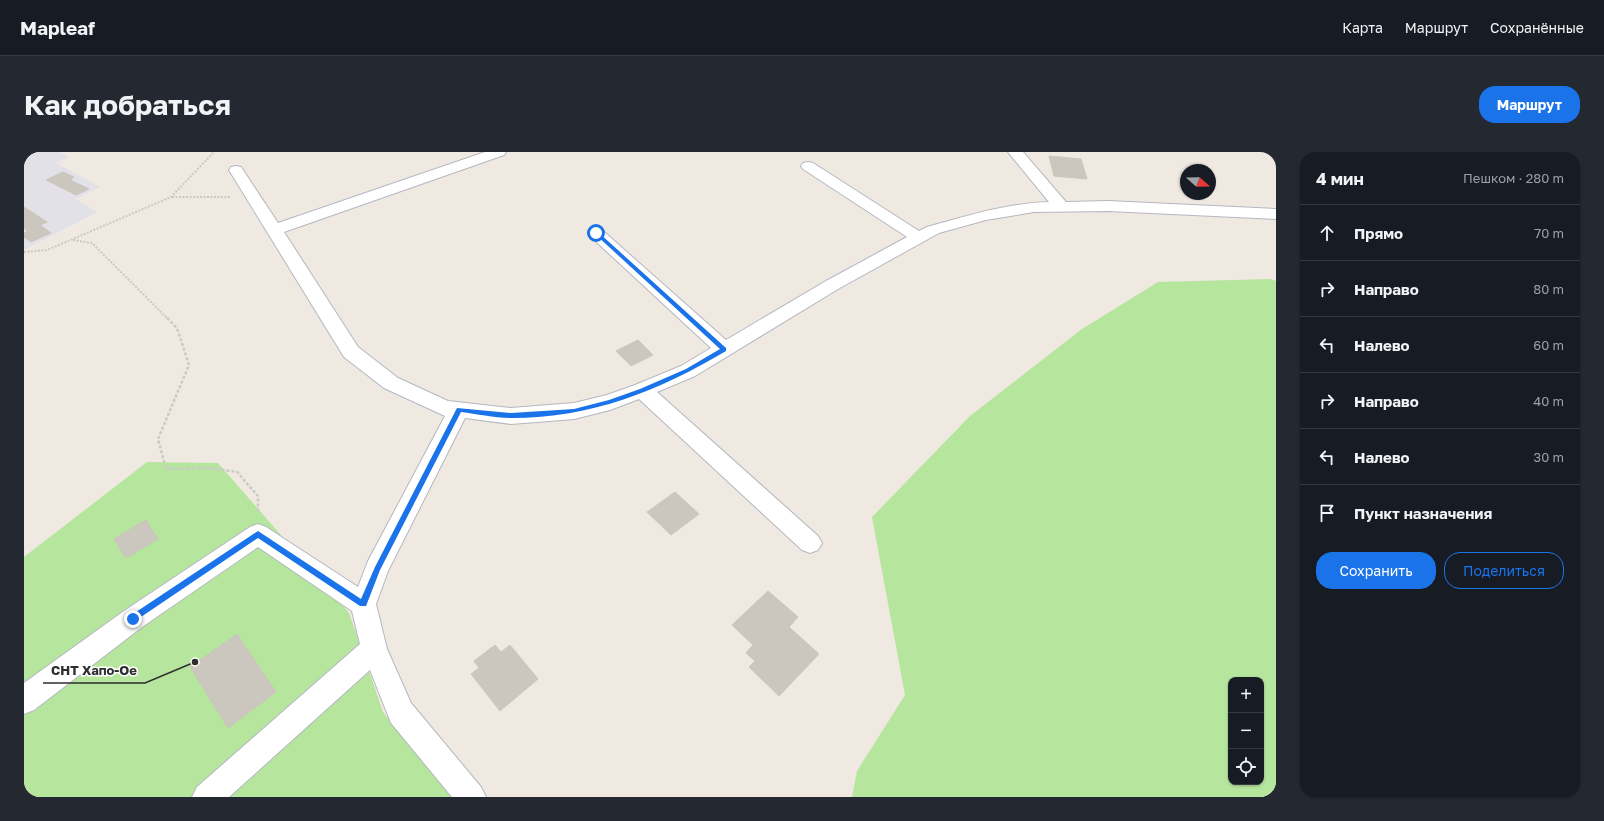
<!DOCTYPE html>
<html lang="ru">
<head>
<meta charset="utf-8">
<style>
	:root { --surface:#171b24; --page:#242831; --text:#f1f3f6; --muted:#9ea1a6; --line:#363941; --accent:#1a73e8 }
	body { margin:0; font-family:"Golos Text",sans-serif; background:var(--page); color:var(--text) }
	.controls { position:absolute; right:12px; bottom:12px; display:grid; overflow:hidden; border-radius:8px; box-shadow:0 1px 3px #0004 }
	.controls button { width:36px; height:36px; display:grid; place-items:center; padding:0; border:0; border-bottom:1px solid var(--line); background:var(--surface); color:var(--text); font:20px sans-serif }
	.compass { position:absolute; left:1156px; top:12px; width:36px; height:36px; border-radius:50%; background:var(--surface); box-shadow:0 1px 3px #0004; rotate:110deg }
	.stop { position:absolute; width:12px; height:12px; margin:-9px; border:3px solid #1a73e8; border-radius:50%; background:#fff }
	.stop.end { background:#1a73e8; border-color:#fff; box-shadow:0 1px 4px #0008 }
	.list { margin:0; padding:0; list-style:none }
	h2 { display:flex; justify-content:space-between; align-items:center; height:52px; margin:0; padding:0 16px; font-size:17px }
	h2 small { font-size:13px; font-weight:400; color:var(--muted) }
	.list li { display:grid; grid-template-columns:26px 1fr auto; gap:12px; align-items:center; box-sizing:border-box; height:56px; padding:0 16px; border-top:1px solid var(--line) }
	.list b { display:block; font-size:15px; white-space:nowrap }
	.list em { font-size:13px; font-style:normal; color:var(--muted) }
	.actions { display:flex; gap:8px; padding:12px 16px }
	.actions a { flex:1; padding:9px 0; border:1px solid var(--accent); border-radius:16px; text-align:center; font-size:14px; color:var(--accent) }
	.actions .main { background:var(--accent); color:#fff }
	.icon { flex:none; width:22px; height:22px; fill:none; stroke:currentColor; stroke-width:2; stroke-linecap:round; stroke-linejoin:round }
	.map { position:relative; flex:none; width:1252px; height:645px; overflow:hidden; border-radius:16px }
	header { display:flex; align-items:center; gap:24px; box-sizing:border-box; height:56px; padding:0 20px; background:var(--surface); border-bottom:1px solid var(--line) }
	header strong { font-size:19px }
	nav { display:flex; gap:22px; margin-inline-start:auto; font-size:14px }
	.intro { display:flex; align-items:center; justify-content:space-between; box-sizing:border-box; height:96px; padding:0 24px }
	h1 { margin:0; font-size:28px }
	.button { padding:10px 18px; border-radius:16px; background:var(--accent); color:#fff; font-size:14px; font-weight:700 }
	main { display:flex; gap:24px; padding:0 24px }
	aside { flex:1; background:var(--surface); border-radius:16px; box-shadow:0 1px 3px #0004 }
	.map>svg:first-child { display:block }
	.industrial { fill:#e3e1e8 }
	.green { fill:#b6e59e; fill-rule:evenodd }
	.building { fill:#cbc7bf; stroke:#cbc5ba }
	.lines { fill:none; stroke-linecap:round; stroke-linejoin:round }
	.minor-casing { stroke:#b4b7c1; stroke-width:2 }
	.path-far1 { stroke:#c9c9c9; stroke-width:2; stroke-dasharray:2 1.5; stroke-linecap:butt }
	.path { stroke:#c9c9c9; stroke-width:2.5; stroke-dasharray:3 2; stroke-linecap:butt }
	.minor { fill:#fff; fill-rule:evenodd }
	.route { fill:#1a73e8 }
	.leader { fill:none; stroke:#2e2e2e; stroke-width:1.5 }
	.callout-dot { fill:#2e2e2e; stroke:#fff; stroke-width:1.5 }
	.callout-label { font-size:13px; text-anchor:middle; font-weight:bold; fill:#2e2e2e; stroke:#fff; stroke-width:3; stroke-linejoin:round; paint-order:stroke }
</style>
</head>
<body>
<header>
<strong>Mapleaf</strong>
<nav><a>Карта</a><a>Маршрут</a><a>Сохранённые</a></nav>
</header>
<div class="intro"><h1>Как добраться</h1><a class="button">Маршрут</a></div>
<main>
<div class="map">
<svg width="1252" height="645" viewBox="0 0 1252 645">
	<rect width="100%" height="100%" fill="#efe9e1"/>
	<path class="industrial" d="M0,0H35L45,5L32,11L76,35L52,47L73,60L0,98Z"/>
	<path class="green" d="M1246,127L1252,129V645H828L833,619L881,543L848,365L946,264L1058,177L1134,130ZM1207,528H1237V630H1207Z
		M123,310L194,311L325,461L359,560L427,645H0V405Z"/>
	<path class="building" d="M1025,4L1057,7L1063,27L1030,24Z
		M39,20L50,25L46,28L65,37L52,43L22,28Z
		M0,55L23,70L16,73L27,81L7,90L0,85V81L4,79L0,76Z
		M614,188L629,203L607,214L592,199Z
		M651,340L675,362L647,383L623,360Z
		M122,368L134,387L102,406L90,387Z
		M744,439L774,465L765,475L795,502L755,544L725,515L731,509L722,501L729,493L708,473Z
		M213,482L252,540L204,576L166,515Z
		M471,493L477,500L486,493L514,527L476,559L447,522L455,516L450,509Z"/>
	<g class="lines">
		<g class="minor-casing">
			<path id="minor" d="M461,0H482L480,3L260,80L334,195L374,226L424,249L487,256L550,251L583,243L611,233L657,214L687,196L566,84L564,81L566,78L572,76L578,78L702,188L802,129L883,85L779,17L777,14L779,11L784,10L789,11L895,79L903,75C943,64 984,51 1025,50L984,0H999L1042,50L1084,49L1252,57V67L1084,59L1010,60L962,68L915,81L814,137L671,224L633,240L794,384L798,391L794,398L786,401L778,398L615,247L586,258L550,267L487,272L441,266L364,419L352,452L363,497L387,551L457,635L462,645H428L367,571L346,518L205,645H168L173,635L336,492L328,459L234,395L118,475L10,558L0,562V531L100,459L226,375L234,372L242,375L334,435L344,409L421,264L360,236L320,205L205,18L207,15L212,14L217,15L254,71Z"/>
		</g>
		<path class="path-far1" d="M148,45H207
			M49,88L68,91L144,167
			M0,100L23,98L147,45L190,0"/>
		<path class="path" d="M143,166L153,176L165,213L134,287L142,317L186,316L213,320L234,344V361"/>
		<use href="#minor" class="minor"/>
	</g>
	<path class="route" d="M571,80H574L702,196V199C635,239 567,266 488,266C471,266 453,262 437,260L356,418L342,454H336L234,386L111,469H106V464L234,379L337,447L351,415L433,256L487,261L550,257L585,248L616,237L662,217L696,197L571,82Z"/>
	<path class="leader" d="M171 510L121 531H19"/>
	<circle class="callout-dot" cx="171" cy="510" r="4"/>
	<g class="callout-label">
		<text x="70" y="523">СНТ Хапо-Ое</text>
	</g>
</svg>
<div class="controls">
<button>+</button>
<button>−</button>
<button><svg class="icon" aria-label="locate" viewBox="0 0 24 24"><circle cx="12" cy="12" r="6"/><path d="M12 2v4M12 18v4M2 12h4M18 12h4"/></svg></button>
</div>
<svg class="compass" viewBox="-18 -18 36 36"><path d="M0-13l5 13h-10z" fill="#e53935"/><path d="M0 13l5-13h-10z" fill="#9ea1a6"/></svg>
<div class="stop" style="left:572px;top:81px"></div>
<div class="stop end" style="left:109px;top:467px"></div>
</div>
<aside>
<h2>4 мин<small>Пешком · 280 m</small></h2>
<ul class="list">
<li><svg class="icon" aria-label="ahead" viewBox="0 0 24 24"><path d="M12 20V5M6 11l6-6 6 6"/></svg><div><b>Прямо</b></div><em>70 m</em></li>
<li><svg class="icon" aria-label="right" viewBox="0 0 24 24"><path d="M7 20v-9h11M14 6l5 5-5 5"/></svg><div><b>Направо</b></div><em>80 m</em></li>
<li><svg class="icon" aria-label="left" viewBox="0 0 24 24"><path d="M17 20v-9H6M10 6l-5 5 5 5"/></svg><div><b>Налево</b></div><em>60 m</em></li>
<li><svg class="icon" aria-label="right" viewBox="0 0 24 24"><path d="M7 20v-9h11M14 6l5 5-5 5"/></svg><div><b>Направо</b></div><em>40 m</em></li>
<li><svg class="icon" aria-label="left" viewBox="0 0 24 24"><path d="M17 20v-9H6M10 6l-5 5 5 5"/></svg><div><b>Налево</b></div><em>30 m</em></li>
<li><svg class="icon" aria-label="arrive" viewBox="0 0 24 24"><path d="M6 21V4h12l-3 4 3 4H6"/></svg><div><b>Пункт назначения</b></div></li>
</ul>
<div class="actions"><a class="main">Сохранить</a><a>Поделиться</a></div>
</aside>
</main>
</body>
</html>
